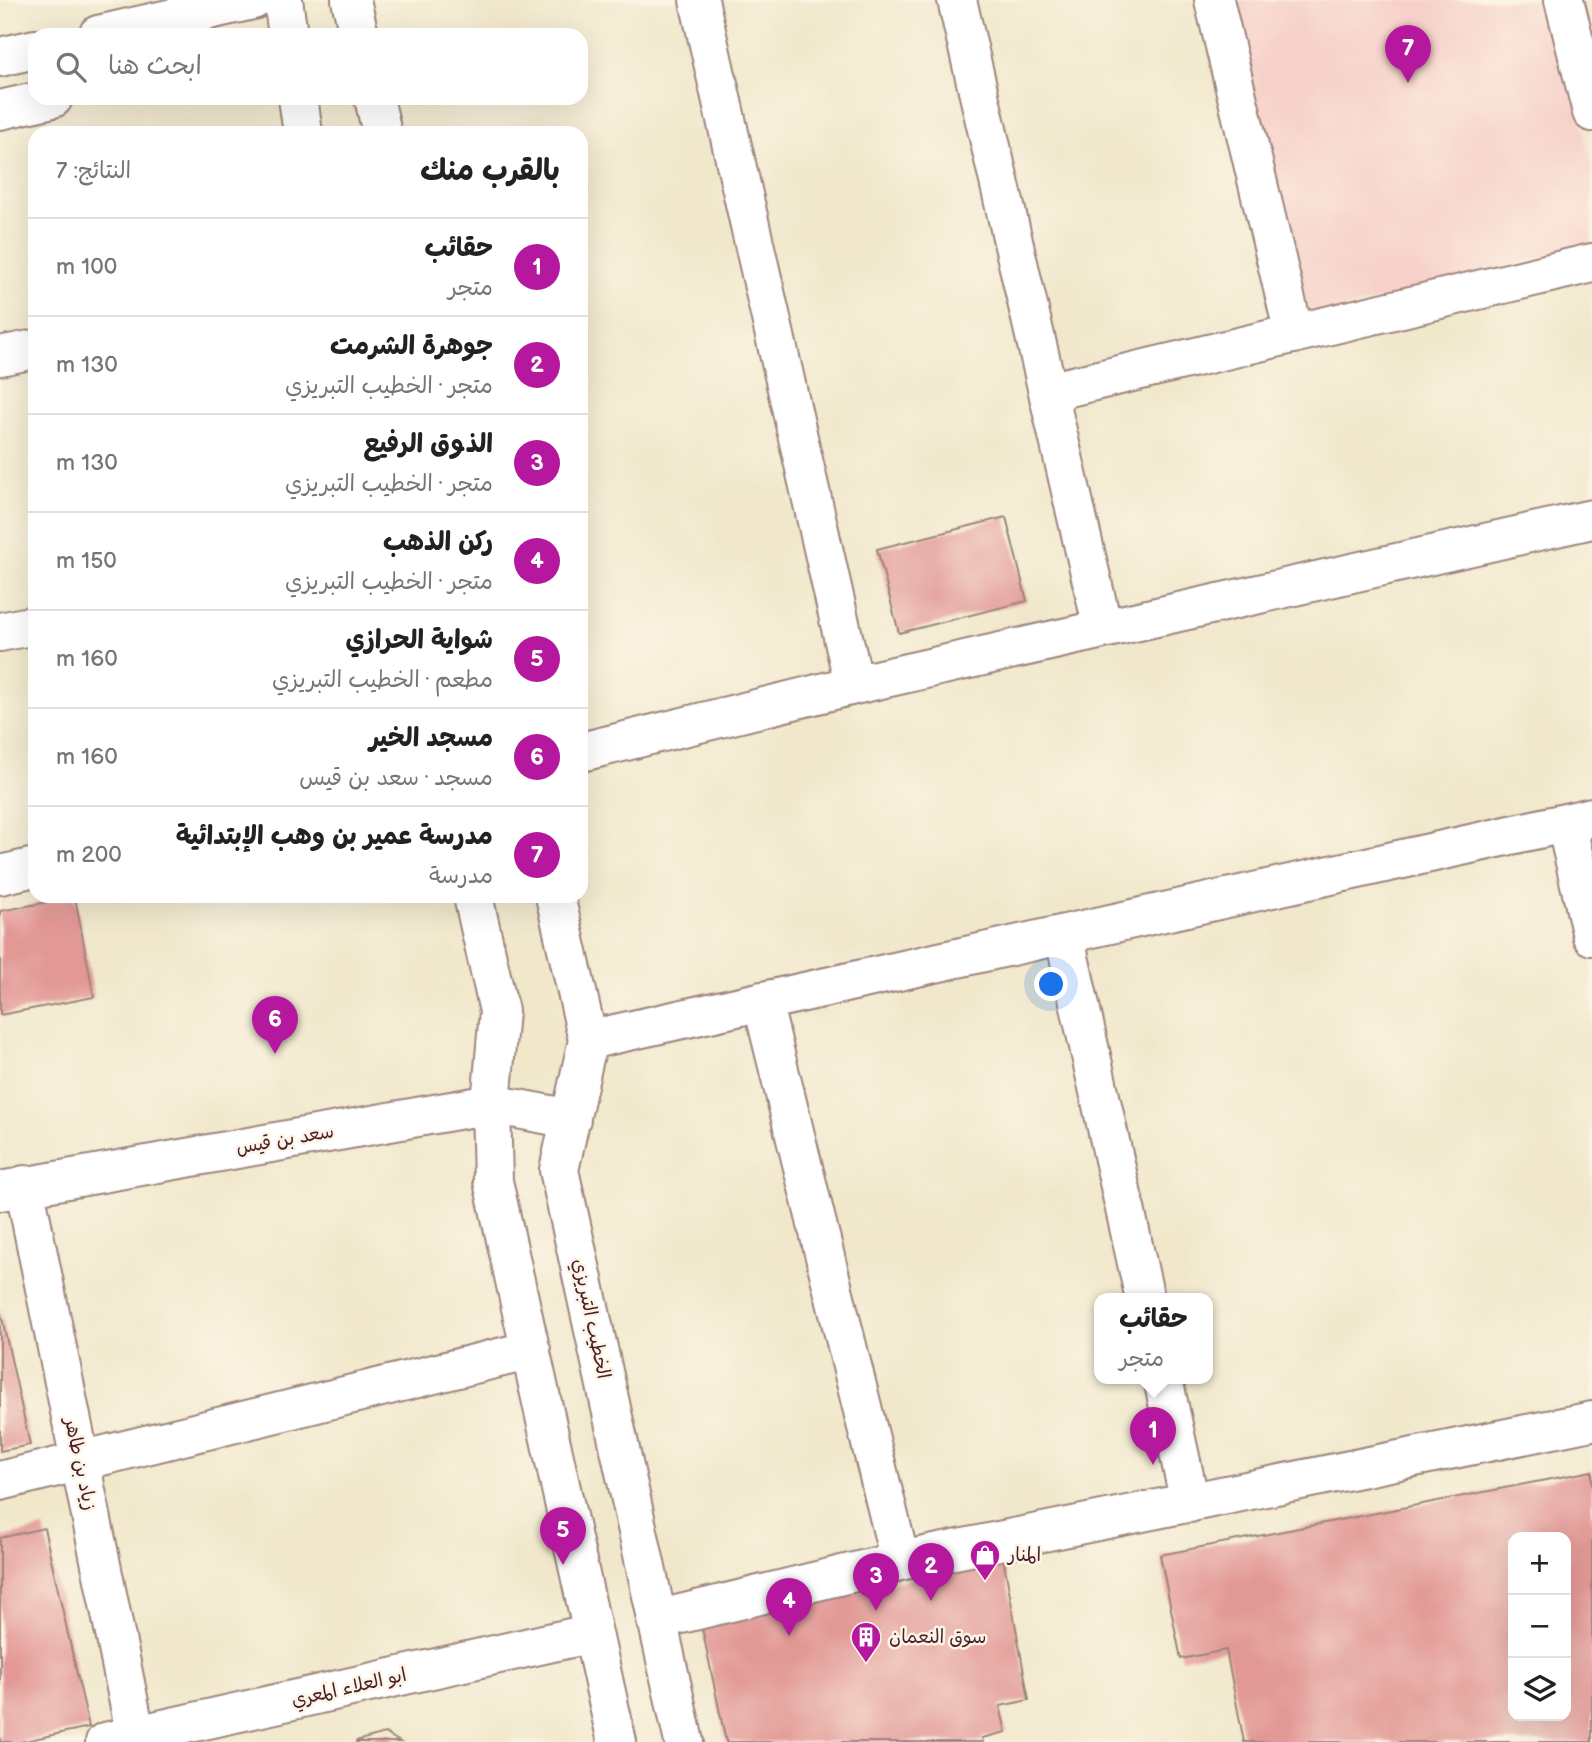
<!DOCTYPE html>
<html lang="ar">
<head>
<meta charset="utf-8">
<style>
	:root { --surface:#fff; --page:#f6f6f6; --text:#222; --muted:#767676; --line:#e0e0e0; --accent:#b5179e }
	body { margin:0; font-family:"Balsamiq Sans","Playpen Sans Arabic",sans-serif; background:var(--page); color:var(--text); direction:rtl }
	.controls { position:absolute; right:21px; bottom:21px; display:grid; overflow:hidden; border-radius:14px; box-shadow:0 7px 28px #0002 }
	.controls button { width:63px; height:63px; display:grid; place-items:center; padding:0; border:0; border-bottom:2px solid var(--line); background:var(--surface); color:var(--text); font:35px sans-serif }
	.you { position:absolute; left:1052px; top:985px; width:24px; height:24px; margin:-18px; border:5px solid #fff; border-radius:50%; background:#1a73e8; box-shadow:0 0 0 10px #1a73e833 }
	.badge { display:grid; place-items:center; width:46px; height:46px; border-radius:50%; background:var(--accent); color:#fff; font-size:23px; font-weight:700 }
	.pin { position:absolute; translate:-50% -58px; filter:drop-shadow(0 2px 4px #0008) }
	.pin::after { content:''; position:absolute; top:37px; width:24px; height:21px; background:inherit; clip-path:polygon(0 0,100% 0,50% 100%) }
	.popup { position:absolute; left:1094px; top:1293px; width:119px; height:91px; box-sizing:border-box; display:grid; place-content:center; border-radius:14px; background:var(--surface); filter:drop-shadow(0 2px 5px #0005); font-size:23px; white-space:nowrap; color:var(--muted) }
	.popup b { font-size:26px; color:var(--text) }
	.popup::after { content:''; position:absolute; left:50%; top:100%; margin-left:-14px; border:14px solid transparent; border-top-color:var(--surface) }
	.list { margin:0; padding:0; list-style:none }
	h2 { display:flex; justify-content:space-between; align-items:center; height:91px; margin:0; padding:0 28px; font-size:30px }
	h2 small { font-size:23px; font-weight:400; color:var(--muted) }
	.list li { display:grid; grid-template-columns:46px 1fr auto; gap:21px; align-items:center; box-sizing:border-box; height:98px; padding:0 28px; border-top:2px solid var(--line) }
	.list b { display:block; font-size:26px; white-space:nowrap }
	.list p { margin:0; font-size:23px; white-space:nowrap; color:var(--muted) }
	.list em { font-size:23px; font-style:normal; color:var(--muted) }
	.icon { flex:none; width:38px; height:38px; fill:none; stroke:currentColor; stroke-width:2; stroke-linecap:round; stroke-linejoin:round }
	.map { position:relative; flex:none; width:1592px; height:1742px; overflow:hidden; direction:ltr }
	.search { position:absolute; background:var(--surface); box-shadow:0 7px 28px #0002; left:28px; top:28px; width:560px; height:77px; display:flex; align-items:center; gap:18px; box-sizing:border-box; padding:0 24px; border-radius:21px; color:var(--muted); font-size:26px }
	.panel { position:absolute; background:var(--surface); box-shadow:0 7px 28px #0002; left:28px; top:126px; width:560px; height:777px; border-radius:21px; direction:rtl }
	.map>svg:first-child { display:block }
	.built { fill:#f7d1c9 }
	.building { fill:#e29895; fill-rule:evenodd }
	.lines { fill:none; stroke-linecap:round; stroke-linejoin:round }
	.minor-casing { stroke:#9e847c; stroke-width:42 }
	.minor { stroke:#fff; stroke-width:38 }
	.labels { text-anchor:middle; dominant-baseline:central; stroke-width:5; stroke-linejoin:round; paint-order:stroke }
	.street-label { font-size:19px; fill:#4a1f2b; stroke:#fcf5e5 }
	.poi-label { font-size:19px; fill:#4a1f2b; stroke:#fcf5e5; text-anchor:start }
</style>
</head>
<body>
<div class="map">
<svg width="1592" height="1742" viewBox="0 0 1592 1742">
	<rect width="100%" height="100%" fill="#fcf5e5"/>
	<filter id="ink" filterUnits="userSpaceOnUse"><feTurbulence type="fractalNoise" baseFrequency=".0143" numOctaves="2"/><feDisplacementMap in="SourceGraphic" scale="14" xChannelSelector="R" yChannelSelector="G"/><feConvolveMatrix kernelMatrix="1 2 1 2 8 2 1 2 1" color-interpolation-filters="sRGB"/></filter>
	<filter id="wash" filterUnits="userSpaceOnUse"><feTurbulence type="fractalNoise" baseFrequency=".00686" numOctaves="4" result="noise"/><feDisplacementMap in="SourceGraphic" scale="28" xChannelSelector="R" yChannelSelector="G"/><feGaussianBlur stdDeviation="1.57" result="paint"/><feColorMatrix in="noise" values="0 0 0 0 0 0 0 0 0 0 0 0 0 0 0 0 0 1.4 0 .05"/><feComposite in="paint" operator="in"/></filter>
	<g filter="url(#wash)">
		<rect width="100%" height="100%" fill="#f1e8cc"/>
		<path class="built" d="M1224,0H1551L1592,166V244L1301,320Z"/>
		<g id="blocks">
			<path class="building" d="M1006,517L1027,601L899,633L877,549Z
				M75,897L94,997L0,1015V911Z
				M0,1309L30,1445L0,1451Z
				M1592,1471V1742H1244L1226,1650L1181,1659L1160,1555ZM1513,1537H1566V1716H1513Z
				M44,1528L89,1727L20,1742H0V1538Z
				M1003,1557L1029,1700L1000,1706L1006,1732L982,1738L983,1742H726L702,1628Z
				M385,1733L400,1742H356V1741Z"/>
		</g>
	</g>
	<g filter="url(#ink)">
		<use href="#blocks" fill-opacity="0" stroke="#9e847c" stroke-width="2"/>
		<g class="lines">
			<g class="minor-casing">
				<path id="minor" d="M283,0L288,35
					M351,0L359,35
					M699,0L854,685
					M957,0L1103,629
					M1214,0L1294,334
					M1564,0L1592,112
					M98,35L253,0
					M0,57L35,49
					M298,98L303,133
					M374,98L382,133
					M0,110L53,98
					M0,356L35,349
					M1048,392L1592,263
					M0,632L35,625
					M581,752L854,685L1592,519
					M1566,823L1592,936
					M0,875L35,867
					M473,896L499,1011L491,1104L493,1181L617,1742
					M555,896L588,1040L559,1170L684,1742
					M1064,934L1145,1299
					M762,1001L900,1561
					M588,1040L1592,817
					M24,1185L137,1742
					M0,1191L491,1104L571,1119
					M1163,1379L1190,1503
					M0,1481L531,1350
					M656,1620L900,1561L1592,1421
					M105,1742L593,1633"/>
			</g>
			<use href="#minor" class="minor"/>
		</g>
	</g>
	<defs>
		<g id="shop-pin" transform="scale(1.575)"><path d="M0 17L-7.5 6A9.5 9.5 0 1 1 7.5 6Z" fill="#b5179e" stroke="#fcf5e5"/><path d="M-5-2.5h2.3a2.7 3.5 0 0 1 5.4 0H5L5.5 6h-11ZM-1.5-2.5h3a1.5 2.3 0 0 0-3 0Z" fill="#fff"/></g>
		<g id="building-pin" transform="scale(1.575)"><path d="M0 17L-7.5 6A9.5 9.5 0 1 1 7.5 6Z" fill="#b5179e" stroke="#fcf5e5"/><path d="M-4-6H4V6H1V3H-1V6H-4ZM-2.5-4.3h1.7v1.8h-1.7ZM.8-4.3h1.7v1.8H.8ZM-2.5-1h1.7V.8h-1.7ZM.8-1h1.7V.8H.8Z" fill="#fff"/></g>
	</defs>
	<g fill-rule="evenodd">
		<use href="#shop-pin" x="985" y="1555"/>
		<use href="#building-pin" x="866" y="1637"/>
	</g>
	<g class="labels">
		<g class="street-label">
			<text transform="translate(285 1140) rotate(-10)">سعد بن قيس</text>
			<text transform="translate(591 1319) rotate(78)">الخطيب التبريزي</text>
			<text transform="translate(80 1464) rotate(78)">زياد بن طاهر</text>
			<text transform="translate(349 1688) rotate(-13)">ابو العلاء المعري</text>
		</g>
		<g class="poi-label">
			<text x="1008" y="1555">المنار</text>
			<text x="889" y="1637">سوق النعمان</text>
		</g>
	</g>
</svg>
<div class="controls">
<button>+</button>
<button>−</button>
<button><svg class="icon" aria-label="layers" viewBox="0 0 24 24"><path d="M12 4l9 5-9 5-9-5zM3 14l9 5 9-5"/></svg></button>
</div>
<div class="you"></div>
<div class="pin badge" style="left:1153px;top:1465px">1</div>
<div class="popup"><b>حقائب</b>متجر</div>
<div class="pin badge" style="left:931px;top:1601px">2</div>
<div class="pin badge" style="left:876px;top:1611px">3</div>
<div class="pin badge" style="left:789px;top:1636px">4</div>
<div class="pin badge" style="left:563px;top:1565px">5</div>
<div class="pin badge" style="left:275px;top:1054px">6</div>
<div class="pin badge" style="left:1408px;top:83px">7</div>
<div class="search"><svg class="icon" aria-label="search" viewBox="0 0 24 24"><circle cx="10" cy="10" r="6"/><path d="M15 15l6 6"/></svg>ابحث هنا</div>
<section class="panel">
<h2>بالقرب منك<small>النتائج: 7</small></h2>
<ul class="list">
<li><span class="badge">1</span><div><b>حقائب</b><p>متجر</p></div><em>100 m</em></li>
<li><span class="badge">2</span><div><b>جوهرة الشرمت</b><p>متجر · الخطيب التبريزي</p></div><em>130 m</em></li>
<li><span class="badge">3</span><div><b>الذوق الرفيع</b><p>متجر · الخطيب التبريزي</p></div><em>130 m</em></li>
<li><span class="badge">4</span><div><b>ركن الذهب</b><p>متجر · الخطيب التبريزي</p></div><em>150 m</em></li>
<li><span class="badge">5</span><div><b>شواية الحرازي</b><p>مطعم · الخطيب التبريزي</p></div><em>160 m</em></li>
<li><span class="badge">6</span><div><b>مسجد الخير</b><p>مسجد · سعد بن قيس</p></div><em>160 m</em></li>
<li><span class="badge">7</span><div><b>مدرسة عمير بن وهب الإبتدائية</b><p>مدرسة</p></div><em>200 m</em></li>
</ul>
</section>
</div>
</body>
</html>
